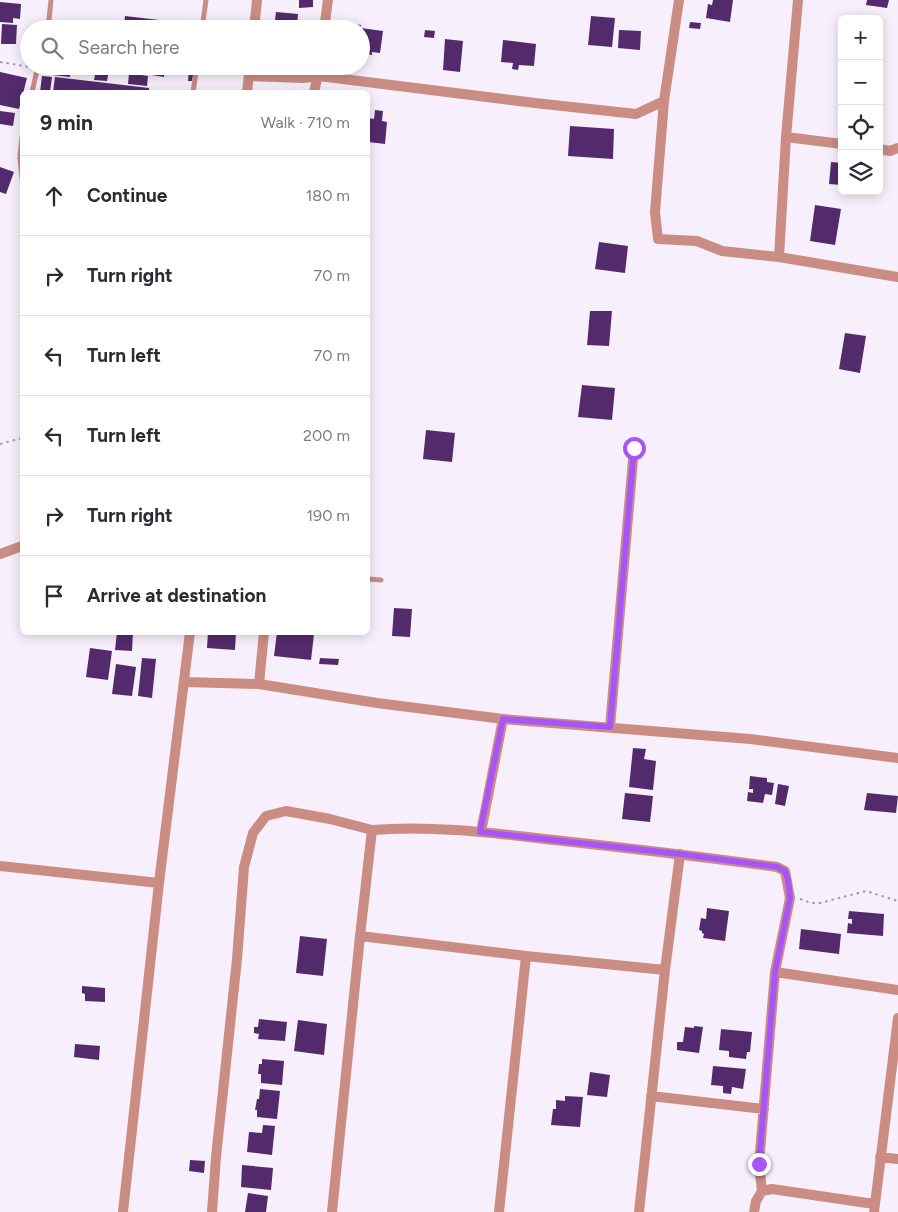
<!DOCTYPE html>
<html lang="en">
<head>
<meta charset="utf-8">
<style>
	:root { --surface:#fff; --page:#f7f7f7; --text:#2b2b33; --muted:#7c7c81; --line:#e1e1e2 }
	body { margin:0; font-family:Figtree,sans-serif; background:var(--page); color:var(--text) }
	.controls { position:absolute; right:15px; top:15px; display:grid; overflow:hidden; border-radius:8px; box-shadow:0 2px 12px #0003 }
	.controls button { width:45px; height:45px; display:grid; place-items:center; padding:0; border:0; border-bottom:1px solid var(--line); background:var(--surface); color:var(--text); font:25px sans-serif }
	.stop { position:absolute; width:15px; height:15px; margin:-11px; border:4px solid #a855f7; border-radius:50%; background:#fff }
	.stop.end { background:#a855f7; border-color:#fff; box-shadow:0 1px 5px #0008 }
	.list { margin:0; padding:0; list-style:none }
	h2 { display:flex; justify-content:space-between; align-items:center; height:65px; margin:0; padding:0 20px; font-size:21px }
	h2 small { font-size:16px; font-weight:400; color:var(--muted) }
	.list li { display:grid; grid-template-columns:32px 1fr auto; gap:15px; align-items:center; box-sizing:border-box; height:80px; padding:0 20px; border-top:1px solid var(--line) }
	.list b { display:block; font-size:19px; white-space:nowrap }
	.list em { font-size:16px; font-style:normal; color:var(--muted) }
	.icon { flex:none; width:28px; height:28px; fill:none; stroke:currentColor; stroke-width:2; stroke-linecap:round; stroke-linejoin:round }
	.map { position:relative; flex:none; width:898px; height:1212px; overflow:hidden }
	.search { position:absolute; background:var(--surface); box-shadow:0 2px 12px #0003; left:20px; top:20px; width:350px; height:55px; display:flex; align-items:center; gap:12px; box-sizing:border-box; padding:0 18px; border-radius:28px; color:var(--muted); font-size:19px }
	.panel { position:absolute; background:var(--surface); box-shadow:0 2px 12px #0003; left:20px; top:90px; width:350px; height:545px; border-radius:8px }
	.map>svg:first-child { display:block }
	.building { fill:#532b6c }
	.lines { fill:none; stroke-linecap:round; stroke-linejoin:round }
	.path { stroke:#9e99a2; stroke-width:2; stroke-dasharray:2.5 4; stroke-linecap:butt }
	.service { stroke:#cb8c84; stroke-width:5 }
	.minor { stroke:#cb8c84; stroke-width:10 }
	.route { stroke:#a855f7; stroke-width:6 }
</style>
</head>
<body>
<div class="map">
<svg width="898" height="1212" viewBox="0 0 898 1212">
	<rect width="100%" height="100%" fill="#f7f0fc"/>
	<path class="building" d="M299,0H313V7L299,8Z
		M713,0H733L730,22L706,18L708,4L712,5Z
		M867,0H889L887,8L866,5Z
		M0,2L21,4L20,19L13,18V23L0,22Z
		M276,12L298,14L297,29H274V25L279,26V21L275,20Z
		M125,16L168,21L167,29L124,28Z
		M591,16L615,18L612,47L588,45Z
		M690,22L701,23L700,29L689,28Z
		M348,23L361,25L360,29H347Z
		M2,24L17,25L16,44H1Z
		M361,28L383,31L380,53L372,52V55L361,53Z
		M425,30L435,31L434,38L424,37Z
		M619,30L641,31L640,50L618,48Z
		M445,39L463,41L460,72L443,70Z
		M503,40L536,44L534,66L519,65L518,70L512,69L513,63L501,62Z
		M53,66L71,67L70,77L52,75Z
		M120,66H165L164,77L120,70Z
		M172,66H188L187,72L172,70Z
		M96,69L109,70L107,81L94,80Z
		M189,69L194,70L192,81H188Z
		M0,72L27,78L19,109L0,105Z
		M129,73L148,76L147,86L128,84Z
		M42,76L52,77L50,92H40Z
		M55,77L149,88V92H53Z
		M375,110L383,111L382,121L387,122L385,144L368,142V118L374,119Z
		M0,111L15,113L13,126L0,124Z
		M570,126L614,129L613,159L568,156Z
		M831,162L842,163V185L829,184Z
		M0,167L14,172L6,194L0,192Z
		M815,205L841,209L835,245L810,241Z
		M599,242L628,246L625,273L595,269Z
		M590,311H612L609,346L587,345Z
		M845,333L866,336L860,373L839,369Z
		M582,385L615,388L612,420L578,417Z
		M426,430L455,433L452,462L423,459Z
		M394,608L412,609L410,637L392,636Z
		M117,632H133L132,651L115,650Z
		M208,632H236L235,650L207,648Z
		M277,632L314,634L311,660L274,656Z
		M90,648L112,651L108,680L86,677Z
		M142,658L156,659L152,698L138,696Z
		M320,658L339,659L338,665L319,664Z
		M116,664L136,667L132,696L112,694Z
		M633,748L646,749L644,759L656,761L653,790L629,787Z
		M750,776L767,778V782L774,783L772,795L765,794L763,803L747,801L748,792L753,793V789H749Z
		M778,784L789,786L785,806L775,804Z
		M625,793L653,796L650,822L622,819Z
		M867,793L898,796L896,813L864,810Z
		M707,908L729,911L725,941L703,938L704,934L702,933V931L699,930L701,918L706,919Z
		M849,911L884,914L883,936L847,933L848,923L852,924V919H848Z
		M801,929L841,934L839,954L799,949Z
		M300,936L327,939L323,976L296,973Z
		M82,986L105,988V1002L85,1001V994L82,993Z
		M259,1019L287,1022L285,1041L258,1039L259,1034L254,1033V1027H258Z
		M298,1020L327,1024L324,1055L294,1051Z
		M694,1026L703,1027L699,1053L677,1050V1042H683L685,1027L694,1028Z
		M721,1029L752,1032L750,1052H747L746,1059L729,1057V1051L719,1050Z
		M75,1044L100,1046L99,1060L74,1057Z
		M262,1059L284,1061L282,1085L261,1083V1074H258L259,1064H262Z
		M713,1066L746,1069L743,1089L732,1087L731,1094L723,1093V1086L711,1085Z
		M590,1072L610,1075L607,1097L587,1095Z
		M260,1089L280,1091L277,1119L257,1117V1110H255L257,1099H259Z
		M565,1096L583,1097L580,1127L551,1125L553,1109H556V1100L565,1101Z
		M263,1125L275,1126L272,1155L247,1152L249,1132L262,1133Z
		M190,1160L205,1161L204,1173L189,1171Z
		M242,1165L273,1168L271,1190L241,1187Z
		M248,1193L268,1196L266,1212H245Z"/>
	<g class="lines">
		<path class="path" d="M0,62L30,67
			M0,444L22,438
			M800,899L811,903H820L866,891L898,901"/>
		<path class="service" d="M48,29L51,0
			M202,29L206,0
			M32,92L38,66
			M193,92L197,66
			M22,137L20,157L22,178
			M368,579L381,580"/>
		<path class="minor" d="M679,0L664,101L655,212L658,239L697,241L722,251L779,257L898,277
			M254,29L257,0
			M324,29L328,0
			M249,76L303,78L319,76L535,103L636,114L664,101
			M247,92L250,66
			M314,92L320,66
			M786,137L842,144
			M879,149L890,151L898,148
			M779,257L786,137L798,0
			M0,554L22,546
			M184,682L259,684L264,632
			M259,684L377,703L503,719L750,739L898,758
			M610,727L634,448
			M481,832L503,719
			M0,866L159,883
			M665,970L526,956L360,936L372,830C432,825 493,833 554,840C628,848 703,857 777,867L785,871L790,898L775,972L759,1164L762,1191
			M775,972L898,990
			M651,1096L764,1109
			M880,1157L898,1159
			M123,1212L159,883L190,632
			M212,1212L216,1157L237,959L244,867L253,833L266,816L286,811L330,819L372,830
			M332,1212L360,936
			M499,1212L526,956
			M639,1212L665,970L680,854
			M754,1212L756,1201L762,1191L772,1189L874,1204
			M874,1212L898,1018"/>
	</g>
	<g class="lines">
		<path class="route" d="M634,448L610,727L503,719L480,832L680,854L777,867L785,871L788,880L790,898L775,972L759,1164"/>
	</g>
</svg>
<div class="controls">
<button>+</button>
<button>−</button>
<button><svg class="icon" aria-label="locate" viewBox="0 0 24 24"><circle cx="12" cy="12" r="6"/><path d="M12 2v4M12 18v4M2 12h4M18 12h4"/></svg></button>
<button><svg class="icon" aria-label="layers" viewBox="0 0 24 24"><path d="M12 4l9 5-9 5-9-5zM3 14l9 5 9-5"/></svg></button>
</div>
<div class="stop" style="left:634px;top:448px"></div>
<div class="stop end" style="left:759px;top:1164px"></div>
<div class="search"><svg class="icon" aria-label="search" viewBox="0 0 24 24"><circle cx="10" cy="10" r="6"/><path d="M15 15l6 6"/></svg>Search here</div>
<section class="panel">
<h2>9 min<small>Walk · 710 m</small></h2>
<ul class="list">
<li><svg class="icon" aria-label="ahead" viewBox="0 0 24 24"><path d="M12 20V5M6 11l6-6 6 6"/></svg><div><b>Continue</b></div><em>180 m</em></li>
<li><svg class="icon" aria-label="right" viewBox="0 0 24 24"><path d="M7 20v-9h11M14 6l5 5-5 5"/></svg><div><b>Turn right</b></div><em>70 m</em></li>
<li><svg class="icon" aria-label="left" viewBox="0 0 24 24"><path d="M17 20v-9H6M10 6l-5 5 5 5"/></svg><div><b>Turn left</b></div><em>70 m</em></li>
<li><svg class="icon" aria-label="left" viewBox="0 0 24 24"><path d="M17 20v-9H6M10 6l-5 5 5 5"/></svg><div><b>Turn left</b></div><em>200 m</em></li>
<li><svg class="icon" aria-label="right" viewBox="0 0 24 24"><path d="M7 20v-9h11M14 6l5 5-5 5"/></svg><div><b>Turn right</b></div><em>190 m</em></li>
<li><svg class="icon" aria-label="arrive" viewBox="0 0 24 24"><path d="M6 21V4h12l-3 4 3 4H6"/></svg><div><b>Arrive at destination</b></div></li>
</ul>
</section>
</div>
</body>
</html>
